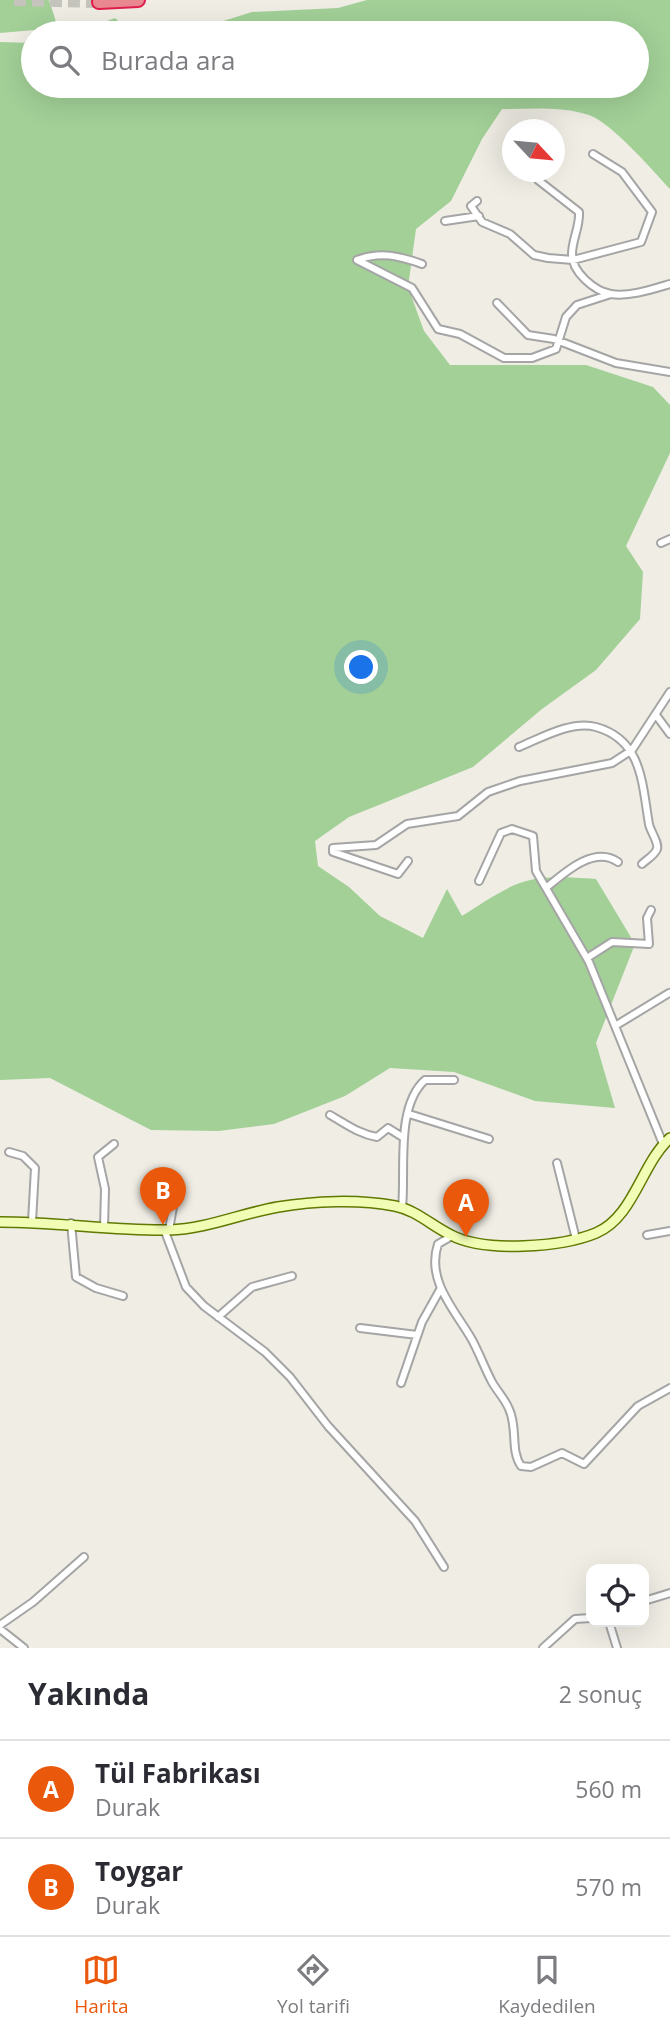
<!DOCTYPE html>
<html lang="tr">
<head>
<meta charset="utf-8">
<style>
	:root { --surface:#fff; --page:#f7f7f7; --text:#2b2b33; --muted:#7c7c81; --line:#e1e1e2; --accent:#ea580c }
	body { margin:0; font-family:"Open Sans",sans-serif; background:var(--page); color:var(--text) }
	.controls { position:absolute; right:21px; bottom:21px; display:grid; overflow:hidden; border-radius:14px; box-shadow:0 7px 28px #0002 }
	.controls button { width:63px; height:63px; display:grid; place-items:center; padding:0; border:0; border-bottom:2px solid var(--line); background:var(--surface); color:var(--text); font:35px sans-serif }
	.compass { position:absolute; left:502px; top:119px; width:63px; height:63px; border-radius:50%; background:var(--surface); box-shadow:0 7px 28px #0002; rotate:116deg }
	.you { position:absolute; left:362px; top:668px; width:24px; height:24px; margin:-18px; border:5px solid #fff; border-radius:50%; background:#1a73e8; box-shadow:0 0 0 10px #1a73e833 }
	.badge { display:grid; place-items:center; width:46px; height:46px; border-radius:50%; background:var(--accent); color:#fff; font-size:23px; font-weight:700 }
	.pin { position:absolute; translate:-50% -58px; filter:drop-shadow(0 2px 4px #0008) }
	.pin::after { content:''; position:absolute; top:37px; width:24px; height:21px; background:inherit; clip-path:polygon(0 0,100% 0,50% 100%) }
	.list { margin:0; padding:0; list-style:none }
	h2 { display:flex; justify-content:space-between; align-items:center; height:91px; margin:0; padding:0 28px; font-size:30px }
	h2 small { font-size:23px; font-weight:400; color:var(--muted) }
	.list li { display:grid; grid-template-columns:46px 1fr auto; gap:21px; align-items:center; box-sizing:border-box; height:98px; padding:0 28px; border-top:2px solid var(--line) }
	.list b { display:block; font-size:26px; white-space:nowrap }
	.list p { margin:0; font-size:23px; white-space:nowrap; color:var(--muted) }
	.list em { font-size:23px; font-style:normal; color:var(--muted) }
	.icon { flex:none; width:38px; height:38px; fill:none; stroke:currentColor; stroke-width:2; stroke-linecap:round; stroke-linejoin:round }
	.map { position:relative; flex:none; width:670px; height:1648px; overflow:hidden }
	.search { position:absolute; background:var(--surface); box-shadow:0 7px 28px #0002; left:21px; right:21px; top:21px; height:77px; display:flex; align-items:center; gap:18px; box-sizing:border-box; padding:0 24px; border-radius:38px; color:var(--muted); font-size:26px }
	.sheet { height:287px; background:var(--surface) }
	nav { display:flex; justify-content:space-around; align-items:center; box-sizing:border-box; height:98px; border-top:2px solid var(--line); background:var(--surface); font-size:19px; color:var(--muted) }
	nav a { display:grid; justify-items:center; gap:4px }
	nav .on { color:var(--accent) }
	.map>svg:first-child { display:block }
	.forest { fill:#a2d097 }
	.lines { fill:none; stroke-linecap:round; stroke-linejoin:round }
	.highway-tunnel { stroke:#c5c4bc; stroke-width:12; stroke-dasharray:12 6; stroke-linecap:butt }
	.street-casing { stroke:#a5a5a5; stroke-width:10 }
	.secondary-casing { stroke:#607901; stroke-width:12 }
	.highway-casing { stroke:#e01e4d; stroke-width:16 }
	.street { stroke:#fff; stroke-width:6 }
	.secondary { stroke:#f1fcb5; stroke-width:9 }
	.highway { stroke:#ea8891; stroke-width:12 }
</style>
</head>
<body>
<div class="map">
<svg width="670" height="1648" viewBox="0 0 670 1648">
	<rect width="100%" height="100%" fill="#efede4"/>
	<path class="forest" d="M0,0H49L58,28L0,33Z
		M367,0H670V189C652,170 612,123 589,115C562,106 530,109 502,109L482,139L451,201L416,229L408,287L424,331L450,365H586L653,387L670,405V453L626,546L643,572L640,619L596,670L542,709L473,767L349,817L315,841L318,866L349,887L380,916L423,938L447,889L462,916C521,878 526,874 596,879L635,944L596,1043L615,1108L535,1101L454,1072L390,1068L345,1096L274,1124L219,1131L151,1130L50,1078L0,1080V42L33,43V86H637V33H185L252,12L338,8Z
		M115,18L131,33H74L80,31Z"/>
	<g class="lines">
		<path class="highway-tunnel" d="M14,0L99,2"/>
		<g class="street-casing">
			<path id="street" d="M538,180L579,212C580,227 572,239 572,254C572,272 594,291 611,294C629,297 653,289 670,284
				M477,201L471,206L482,222L510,234L534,255L548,258L573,260L641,242L652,212L622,172L593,154
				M445,221L479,216
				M357,260L412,288L438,329L460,334L504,358H532L556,349L566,317L577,305L611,294
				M357,260C381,251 399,256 422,264
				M497,303L528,335L554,339L616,363L670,372
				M661,543L670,539
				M656,715L670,734
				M519,747C541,738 572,720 596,727C643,740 642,785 649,824C650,831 659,842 657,849C655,855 646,860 642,864
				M408,861L398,874L333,852V848L376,845L407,824L458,816L488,792L520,781L612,763L632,750L670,692
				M479,881L501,833L512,829L533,836L536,871L589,962L663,1144
				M546,888C564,873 594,845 618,862
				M587,958L612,942L649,944L647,918L651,910
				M615,1026L669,993
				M409,1114L489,1139
				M330,1115C346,1124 359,1134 377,1137L388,1128L404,1138
				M9,1152L23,1156L35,1168L32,1222
				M557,1163L576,1239
				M402,1208C406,1171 395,1107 425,1080H454
				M71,1223L76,1277L96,1288L123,1296
				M104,1228L105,1189L98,1157L114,1144
				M164,1229L186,1287L204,1306L265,1352L290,1377L328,1426L415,1521L444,1567
				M169,1230L177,1184
				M647,1235L670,1231
				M452,1236L438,1244C426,1280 454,1309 471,1338C479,1352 484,1367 492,1382C497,1391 505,1399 509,1409C518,1428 510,1450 521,1466L531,1467L562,1453L584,1464L638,1406L670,1388
				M218,1317L252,1287L292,1276
				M360,1328L417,1335
				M401,1383L422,1322L441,1288
				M644,1601L670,1593
				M609,1622L617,1648
				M0,1625L33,1602L84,1557
				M0,1629L24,1648
				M543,1648L575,1619L591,1618"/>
		</g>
		<g class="secondary-casing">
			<path id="secondary" d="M0,1222C57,1222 113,1231 169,1230C207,1229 242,1213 278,1207C314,1201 358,1199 395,1206C416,1210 432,1226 451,1235C485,1253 562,1247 596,1233C634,1217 641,1164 670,1138"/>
		</g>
		<g class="highway-casing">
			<path id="highway" d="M99,2L138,0"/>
		</g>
		<use href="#street" class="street"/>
		<use href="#secondary" class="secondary"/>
		<use href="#highway" class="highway"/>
	</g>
</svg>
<div class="controls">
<button><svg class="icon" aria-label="locate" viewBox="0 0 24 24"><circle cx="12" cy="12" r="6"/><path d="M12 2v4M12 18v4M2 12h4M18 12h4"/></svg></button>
</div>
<svg class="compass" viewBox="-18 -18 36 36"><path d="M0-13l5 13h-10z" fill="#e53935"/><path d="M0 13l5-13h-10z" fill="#7c7c81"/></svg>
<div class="you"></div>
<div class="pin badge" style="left:466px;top:1237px">A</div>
<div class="pin badge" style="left:163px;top:1225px">B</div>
<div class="search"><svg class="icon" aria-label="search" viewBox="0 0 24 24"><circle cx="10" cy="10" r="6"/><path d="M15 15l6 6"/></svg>Burada ara</div>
</div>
<section class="sheet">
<h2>Yakında<small>2 sonuç</small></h2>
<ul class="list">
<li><span class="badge">A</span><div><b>Tül Fabrikası</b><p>Durak</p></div><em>560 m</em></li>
<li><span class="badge">B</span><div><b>Toygar</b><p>Durak</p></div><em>570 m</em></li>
</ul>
</section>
<nav>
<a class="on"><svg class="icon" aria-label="map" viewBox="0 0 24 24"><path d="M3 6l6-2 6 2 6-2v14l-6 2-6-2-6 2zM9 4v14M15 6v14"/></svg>Harita</a>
<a><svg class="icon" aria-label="directions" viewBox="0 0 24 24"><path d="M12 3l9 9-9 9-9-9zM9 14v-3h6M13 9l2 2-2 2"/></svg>Yol tarifi</a>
<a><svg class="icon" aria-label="saved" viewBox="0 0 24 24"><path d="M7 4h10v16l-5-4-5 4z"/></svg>Kaydedilen</a>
</nav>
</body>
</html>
